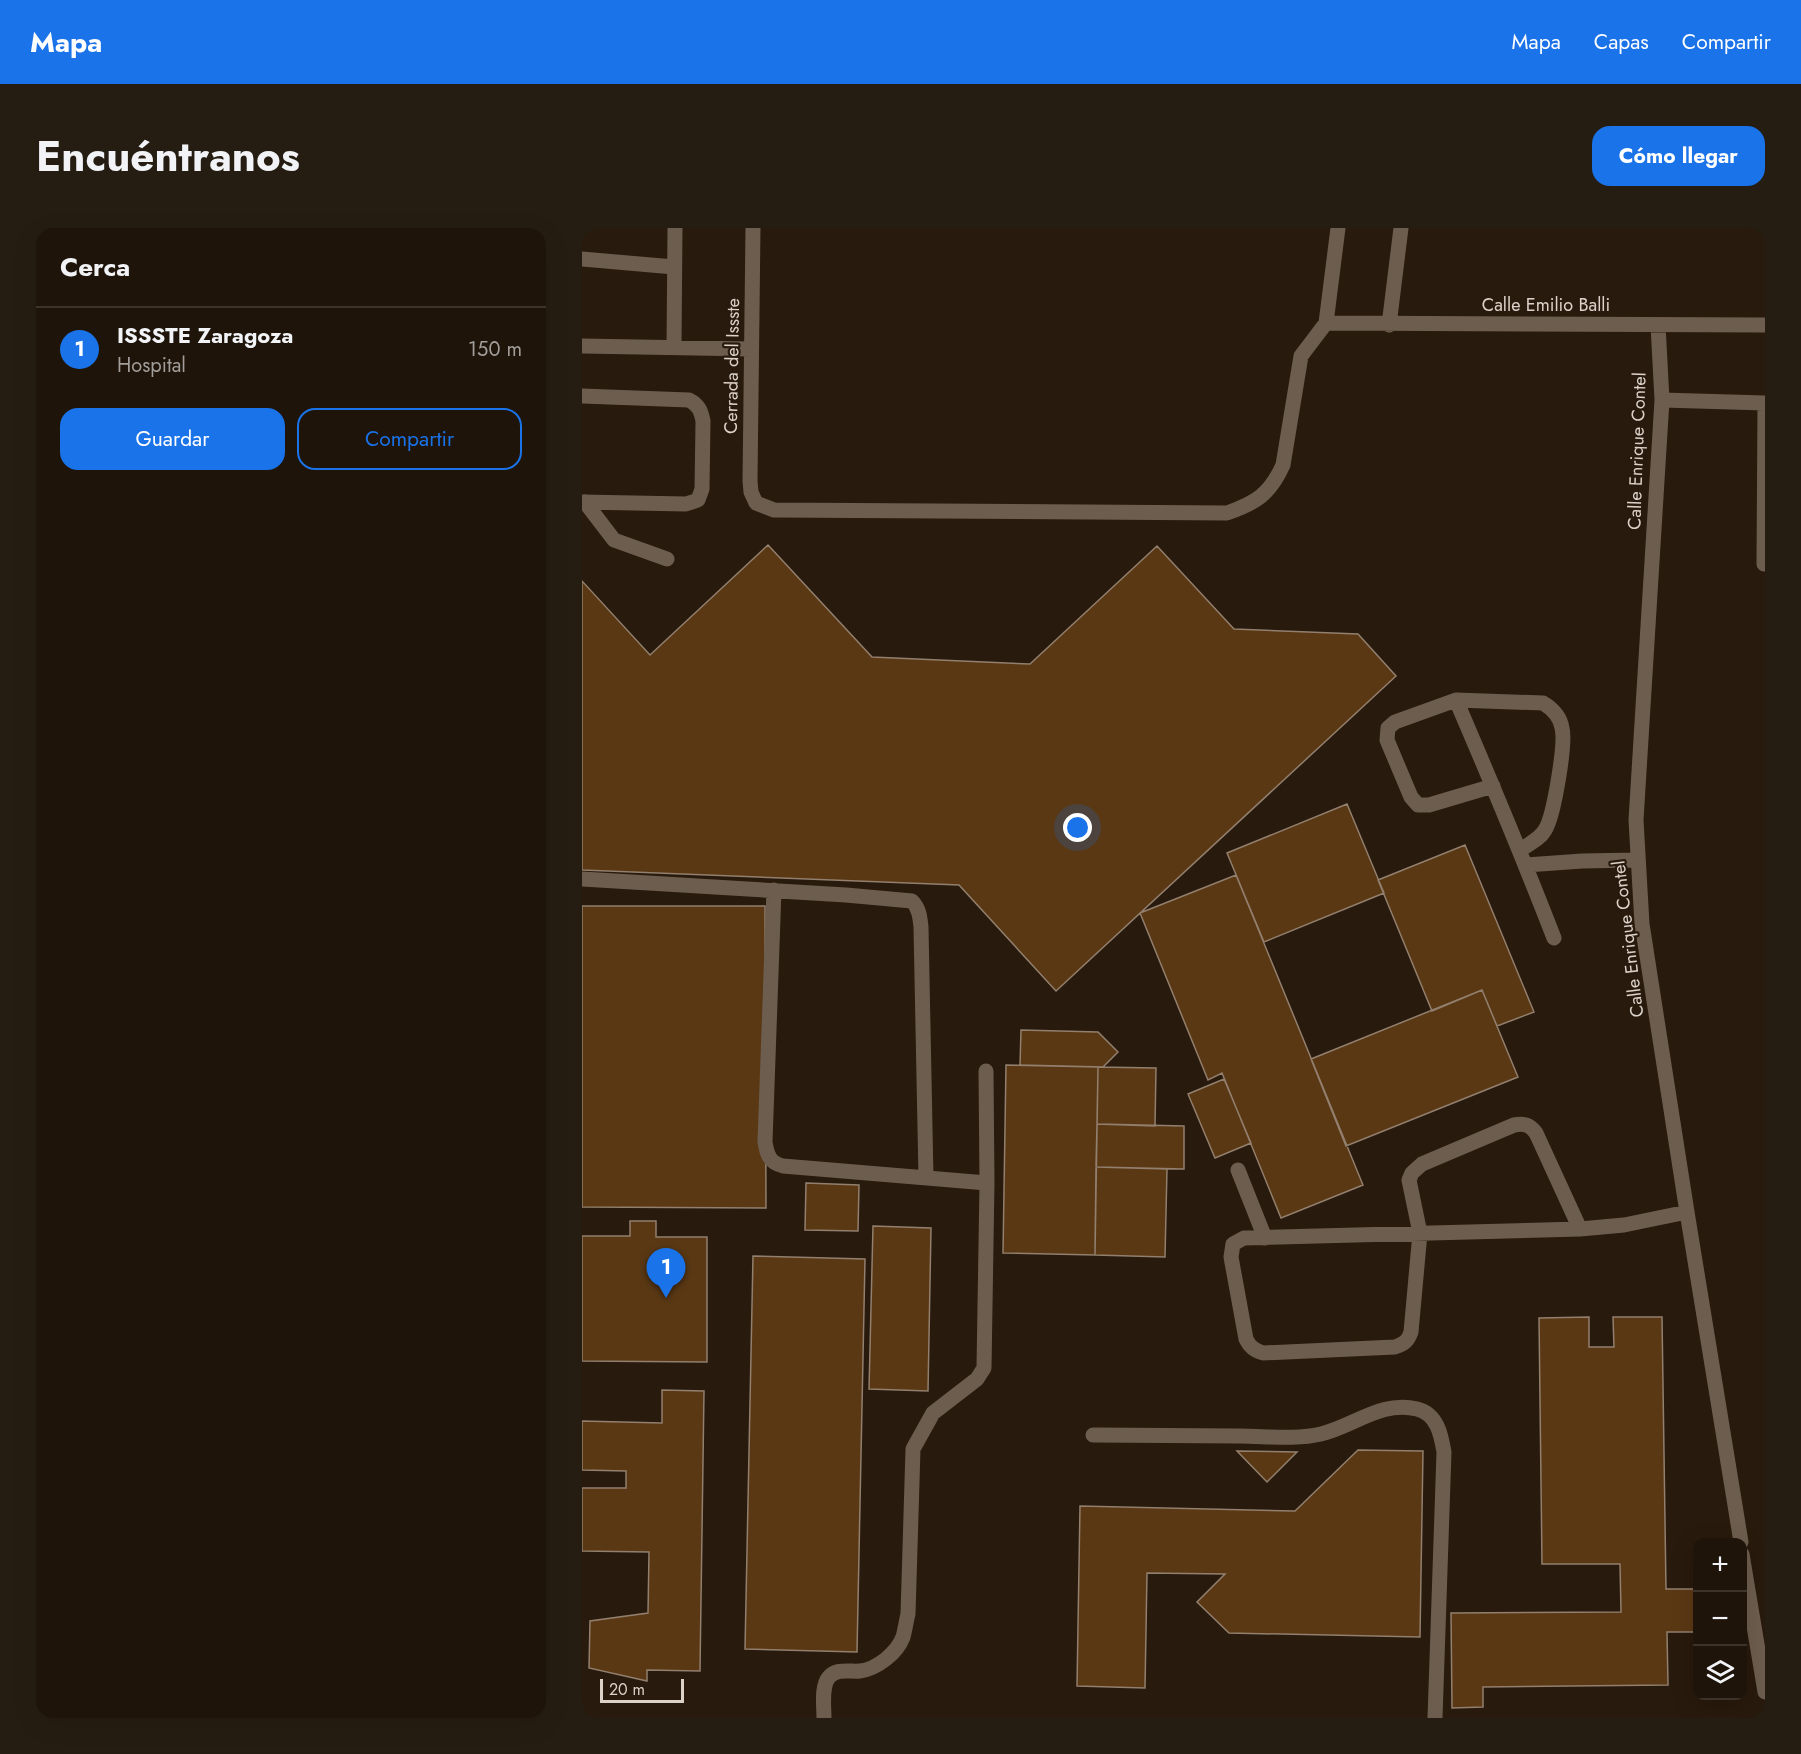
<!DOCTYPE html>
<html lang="es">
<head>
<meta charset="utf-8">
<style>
	:root { --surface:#1e1409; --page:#261d12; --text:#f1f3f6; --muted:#a19e9c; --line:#3c332a; --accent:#1a73e8 }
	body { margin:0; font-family:Jost,sans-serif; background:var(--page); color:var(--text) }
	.controls { position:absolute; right:18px; bottom:18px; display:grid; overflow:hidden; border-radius:12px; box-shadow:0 6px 24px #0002 }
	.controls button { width:54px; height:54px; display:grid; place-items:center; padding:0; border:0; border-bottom:2px solid var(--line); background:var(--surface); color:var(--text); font:30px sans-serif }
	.scale { position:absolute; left:18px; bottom:15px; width:84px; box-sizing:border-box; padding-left:6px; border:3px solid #dcd2c9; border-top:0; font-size:16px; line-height:21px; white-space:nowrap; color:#dcd2c9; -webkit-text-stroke:4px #281a0c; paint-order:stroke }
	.you { position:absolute; left:496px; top:600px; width:21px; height:21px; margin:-15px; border:4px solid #fff; border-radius:50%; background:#1a73e8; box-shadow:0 0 0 9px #1a73e833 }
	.badge { display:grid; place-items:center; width:39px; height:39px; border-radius:50%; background:var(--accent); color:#fff; font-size:20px; font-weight:700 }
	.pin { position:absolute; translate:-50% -50px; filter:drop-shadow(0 2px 3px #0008) }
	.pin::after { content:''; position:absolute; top:32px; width:21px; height:18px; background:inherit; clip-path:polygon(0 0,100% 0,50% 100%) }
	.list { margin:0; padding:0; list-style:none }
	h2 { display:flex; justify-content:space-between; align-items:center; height:78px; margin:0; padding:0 24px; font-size:26px }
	h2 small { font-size:20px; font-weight:400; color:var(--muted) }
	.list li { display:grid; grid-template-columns:39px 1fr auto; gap:18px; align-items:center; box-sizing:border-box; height:84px; padding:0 24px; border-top:2px solid var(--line) }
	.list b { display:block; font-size:22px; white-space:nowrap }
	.list p { margin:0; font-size:20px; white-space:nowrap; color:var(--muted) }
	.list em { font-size:20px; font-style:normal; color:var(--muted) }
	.actions { display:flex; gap:12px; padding:18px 24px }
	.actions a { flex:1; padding:14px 0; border:2px solid var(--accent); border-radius:18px; text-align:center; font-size:21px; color:var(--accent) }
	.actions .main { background:var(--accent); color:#fff }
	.icon { flex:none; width:33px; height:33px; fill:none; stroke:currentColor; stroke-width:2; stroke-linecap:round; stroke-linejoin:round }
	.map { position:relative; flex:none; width:1183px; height:1490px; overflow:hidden; border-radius:18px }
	header { display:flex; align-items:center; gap:36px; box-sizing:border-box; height:84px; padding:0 30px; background:var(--accent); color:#fff }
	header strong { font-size:28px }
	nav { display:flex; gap:33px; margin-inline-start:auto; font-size:21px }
	.intro { display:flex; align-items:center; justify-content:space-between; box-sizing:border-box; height:144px; padding:0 36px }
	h1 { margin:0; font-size:42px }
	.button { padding:15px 27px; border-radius:18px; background:var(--accent); color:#fff; font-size:21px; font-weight:700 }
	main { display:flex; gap:36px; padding:0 36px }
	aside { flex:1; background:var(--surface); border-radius:18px; box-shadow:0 6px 24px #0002 }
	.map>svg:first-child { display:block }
	.building { fill:#5a3814; stroke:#927f6e; stroke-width:1.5 }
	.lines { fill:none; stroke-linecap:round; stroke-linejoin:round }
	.minor { stroke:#6d5d4e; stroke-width:15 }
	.labels { text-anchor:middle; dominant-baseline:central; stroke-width:4.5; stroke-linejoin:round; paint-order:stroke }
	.street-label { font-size:18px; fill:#dcd2c9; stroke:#281a0c }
</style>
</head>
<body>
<header>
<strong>Mapa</strong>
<nav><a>Mapa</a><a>Capas</a><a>Compartir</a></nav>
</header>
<div class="intro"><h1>Encuéntranos</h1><a class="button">Cómo llegar</a></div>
<main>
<aside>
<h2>Cerca<small></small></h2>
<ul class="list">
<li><span class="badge">1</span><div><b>ISSSTE Zaragoza</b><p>Hospital</p></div><em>150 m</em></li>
</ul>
<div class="actions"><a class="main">Guardar</a><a>Compartir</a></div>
</aside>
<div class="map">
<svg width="1183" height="1490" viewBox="0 0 1183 1490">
	<rect width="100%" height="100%" fill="#281a0c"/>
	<path class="building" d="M186,317L290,429L448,436L575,318L652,401L776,406L814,448L474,763L377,657L0,642V353L68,427Z
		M765,576L802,665L682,714L645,625Z
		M883,617L952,784L915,798L900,762L850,783L796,652Z
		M654,647L781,957L699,990L640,845L626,852L558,685Z
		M0,678H183L184,980L0,979Z
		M900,762L936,849L764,918L729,831Z
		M439,802L516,804L536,824L521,839L438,837Z
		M424,837L516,839L513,1027L421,1025Z
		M516,839L574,840L573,898L515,896Z
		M642,851L669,915L633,930L606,866Z
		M515,896L602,898V941L514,939Z
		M514,939L585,941L583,1029L513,1027Z
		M224,955L277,957L276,1003L223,1002Z
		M48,993H74V1009H125V1134L0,1133V1008H48Z
		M291,998L349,1000L346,1163L287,1161Z
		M171,1028L283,1031L275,1424L163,1421Z
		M1007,1089V1119H1032L1031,1089H1080L1084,1361H1112V1404H1085L1086,1457L901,1459V1479L870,1480L869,1385L1039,1384L1038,1336H960L957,1090Z
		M80,1162L122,1163L118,1443L65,1442V1453L7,1440L8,1393L66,1385L67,1324L0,1323V1260H44V1243L0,1242V1193L80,1195Z
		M776,1222L841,1223L838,1409L647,1405L615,1374L643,1346L565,1345L563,1460L495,1458L498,1278L713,1283Z
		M655,1223L715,1224L685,1254Z"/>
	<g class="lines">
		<path class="minor" d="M171,0L168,253L169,264L174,275L192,282L645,285C674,275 688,266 701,237L719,128L744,95
			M0,31L92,39
			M744,95L1183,97
			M744,95L756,0
			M807,97L819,0
			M1076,97L1080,172L1054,592L1060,696L1105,984L1159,1314
			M0,118L169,121
			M92,119L93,0
			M0,168L107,172C117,177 119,183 121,193L120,261L116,272L104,276L0,274
			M1080,172L1183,175
			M3,274L32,312L85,331
			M1182,336L1183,175
			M874,472L961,475C971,481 978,488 980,500C984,515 972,588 963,602C958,611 947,616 938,622
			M911,558L847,577H836L829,569L805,512L806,500L813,494L874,472C908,551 941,630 972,710
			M944,637L1000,633L1055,632
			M0,651L264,667L330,673C337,680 338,689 339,699L344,950
			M192,662L183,914C185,927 188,935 201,938L405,955
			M656,942L683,1010
			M998,1001L954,905C948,897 943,895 932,897L840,936L830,945L827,952L838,1005L829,1104C826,1113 822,1116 813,1119L681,1125C672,1122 668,1119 664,1111L649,1029L651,1016L662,1010L998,1001L1042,997L1105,984
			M511,1207C560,1207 608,1208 657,1208C684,1208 713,1212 739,1206C772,1198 800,1172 835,1181C855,1186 859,1206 862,1224L853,1490
			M1160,1326L1183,1464
			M242,1490C242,1478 239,1458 247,1449C255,1440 268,1444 278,1443C295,1441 315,1425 321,1409C323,1402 324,1394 326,1386L331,1221L351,1185L395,1151L402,1140L405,955L404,843"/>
	</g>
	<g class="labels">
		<g class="street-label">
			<text x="964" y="77">Calle Emilio Balli</text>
			<text transform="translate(150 138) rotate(-89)">Cerrada del Issste</text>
			<text transform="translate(1055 223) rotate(-88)">Calle Enrique Contel</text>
			<text transform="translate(1046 711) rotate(-97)">Calle Enrique Contel</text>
		</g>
	</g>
</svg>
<div class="controls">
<button>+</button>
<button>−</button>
<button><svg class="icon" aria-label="layers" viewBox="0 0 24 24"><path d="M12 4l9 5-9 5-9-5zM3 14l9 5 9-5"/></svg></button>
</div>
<div class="scale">20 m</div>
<div class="you"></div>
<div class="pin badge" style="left:84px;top:1070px">1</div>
</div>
</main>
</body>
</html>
